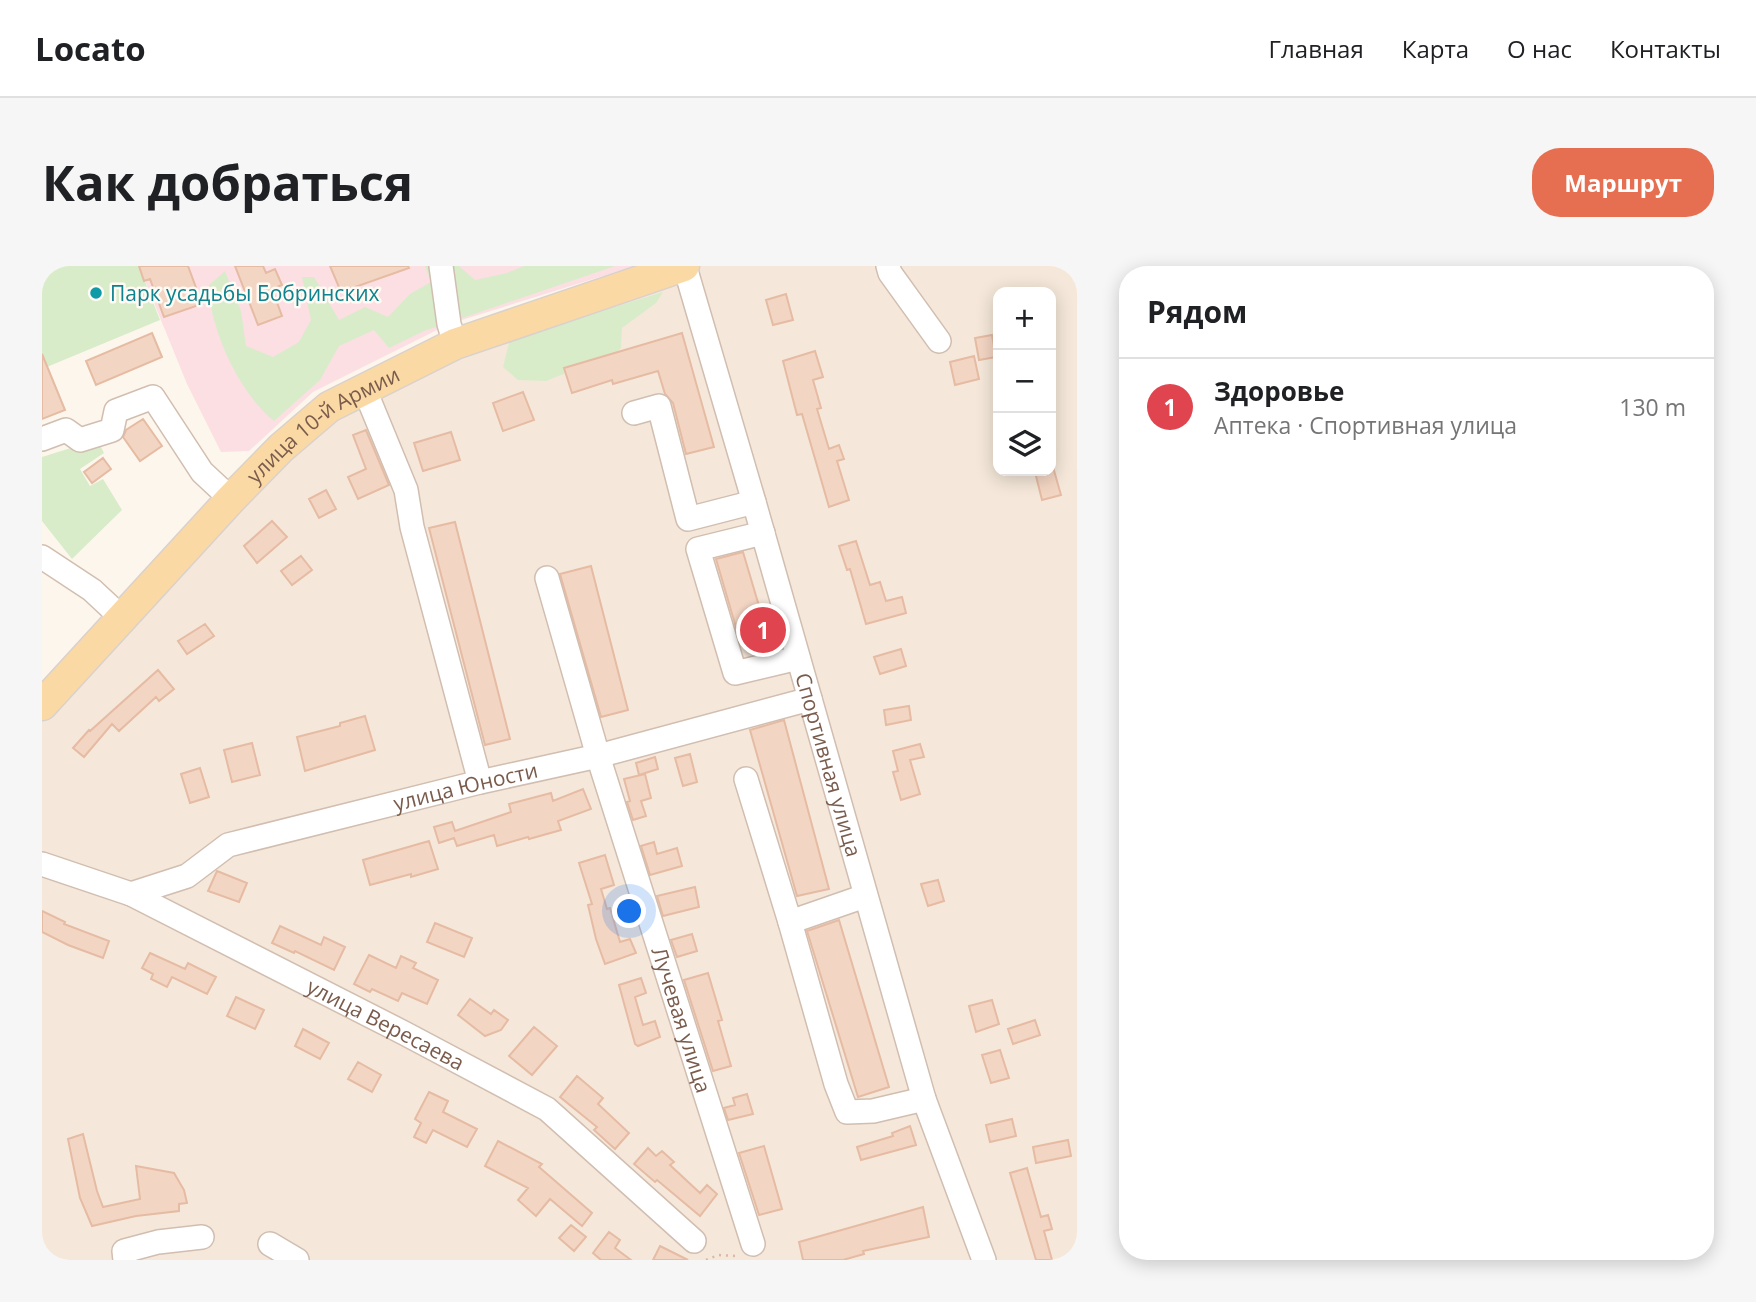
<!DOCTYPE html>
<html lang="ru">
<head>
<meta charset="utf-8">
<style>
	:root { --surface:#fff; --page:#f6f6f6; --text:#202124; --muted:#757577; --line:#e0e0e0; --accent:#e76f51 }
	body { margin:0; font-family:"Open Sans",sans-serif; background:var(--page); color:var(--text) }
	.controls { position:absolute; right:21px; top:21px; display:grid; overflow:hidden; border-radius:14px; box-shadow:0 4px 18px #0003 }
	.controls button { width:63px; height:63px; display:grid; place-items:center; padding:0; border:0; border-bottom:2px solid var(--line); background:var(--surface); color:var(--text); font:35px sans-serif }
	.you { position:absolute; left:588px; top:646px; width:24px; height:24px; margin:-18px; border:5px solid #fff; border-radius:50%; background:#1a73e8; box-shadow:0 0 0 10px #1a73e833 }
	.badge { display:grid; place-items:center; width:46px; height:46px; border-radius:50%; background:var(--accent); color:#fff; font-size:23px; font-weight:700 }
	.pin { position:absolute; translate:-50% -50%; border:4px solid #fff; box-shadow:0 2px 7px #0006 }
	.list { margin:0; padding:0; list-style:none }
	h2 { display:flex; justify-content:space-between; align-items:center; height:91px; margin:0; padding:0 28px; font-size:30px }
	h2 small { font-size:23px; font-weight:400; color:var(--muted) }
	.list li { display:grid; grid-template-columns:46px 1fr auto; gap:21px; align-items:center; box-sizing:border-box; height:98px; padding:0 28px; border-top:2px solid var(--line) }
	.list b { display:block; font-size:26px; white-space:nowrap }
	.list p { margin:0; font-size:23px; white-space:nowrap; color:var(--muted) }
	.list em { font-size:23px; font-style:normal; color:var(--muted) }
	.icon { flex:none; width:38px; height:38px; fill:none; stroke:currentColor; stroke-width:2; stroke-linecap:round; stroke-linejoin:round }
	.map { position:relative; flex:none; width:1035px; height:994px; overflow:hidden; border-radius:28px }
	header { display:flex; align-items:center; gap:42px; box-sizing:border-box; height:98px; padding:0 35px; background:var(--surface); border-bottom:2px solid var(--line) }
	header strong { font-size:33px }
	nav { display:flex; gap:38px; margin-inline-start:auto; font-size:24px }
	.intro { display:flex; align-items:center; justify-content:space-between; box-sizing:border-box; height:168px; padding:0 42px }
	h1 { margin:0; font-size:49px }
	.button { padding:18px 32px; border-radius:28px; background:var(--accent); color:#fff; font-size:24px; font-weight:700 }
	main { display:flex; gap:42px; padding:0 42px }
	aside { flex:1; background:var(--surface); border-radius:28px; box-shadow:0 4px 18px #0003 }
	.map>svg:first-child { display:block }
	.residential { fill:#f5e8da; fill-rule:evenodd }
	.medical { fill:#fbdfe3 }
	.green { fill:#d8ecc9 }
	.building { fill:#f3d5c3; stroke:#e6bba3; stroke-width:2 }
	.lines { fill:none; stroke-linecap:round; stroke-linejoin:round }
	.minor-casing { stroke:#d1beb0; stroke-width:26 }
	.major-casing { stroke:#dad1cd; stroke-width:33 }
	.path { stroke:#d9b8a5; stroke-width:2.5; stroke-dasharray:2 5; stroke-linecap:butt }
	.minor { stroke:#fff; stroke-width:23 }
	.major { stroke:#fbd9a5; stroke-width:30 }
	.culture-dot { fill:#0f9aa8; stroke:#fffaf3; stroke-width:2.5 }
	.labels { text-anchor:middle; dominant-baseline:central; stroke-width:5; stroke-linejoin:round; paint-order:stroke }
	.culture-label { font-size:21px; fill:#0d838f; stroke:#fffaf3; text-anchor:start }
	.street-label { font-size:21px; fill:#7a5c4d; stroke:#fffaf3 }
</style>
</head>
<body>
<header>
<strong>Locato</strong>
<nav><a>Главная</a><a>Карта</a><a>О нас</a><a>Контакты</a></nav>
</header>
<div class="intro"><h1>Как добраться</h1><a class="button">Маршрут</a></div>
<main>
<div class="map">
<svg width="1035" height="994" viewBox="0 0 1035 994">
	<rect width="100%" height="100%" fill="#fdf6ec"/>
	<path class="residential" d="M652,0H1035V994H0V445L204,230L319,135L446,80ZM956,26H1009V205H956Z"/>
	<path class="medical" d="M97,0H593L407,58L271,126L207,185L179,186L145,118Z"/>
	<path class="green" d="M0,0H97L118,54L0,103Z
		M383,0H417L433,14L465,7L482,0H573L382,65L347,82L332,64L297,80L278,114L232,155C204,132 183,92 173,57C169,45 168,31 167,19L183,5L199,45L204,80L231,91L257,76L269,54L260,11H272L297,54L323,41L346,51L368,28L389,16Z
		M621,26L614,37L580,62L579,82L560,100L524,107L504,115L476,114L461,101L468,73Z
		M51,175L57,177L62,187L38,203L48,220L61,213L80,244L30,293L0,255V191Z"/>
	<path class="building" d="M97,0H146L160,38L122,51L108,13L102,15Z
		M193,0H221L224,7L233,3L240,19L230,23L240,50L216,59Z
		M288,0H366L367,2L299,26Z
		M744,28L751,54L731,59L724,34Z
		M110,67L120,91L54,119L44,95Z
		M640,67L672,181L644,188L631,137L623,128L616,105L571,118L570,114L530,127L522,102Z
		M950,69L954,91L937,94L933,72Z
		M773,85L781,111L771,114L779,142L775,143L787,183L797,179L802,193L795,195L807,234L787,241L760,148L755,149L741,95Z
		M0,88L23,144L0,153Z
		M932,90L937,113L913,119L908,96Z
		M481,126L492,154L461,165L451,137Z
		M101,153L120,180L98,195L81,171L84,164Z
		M324,164L347,219L316,233L306,211L324,203L311,169Z
		M409,166L418,194L381,205L372,177Z
		M61,192L69,203L50,217L42,206Z
		M1011,201L1019,229L1000,234L993,206L1009,205Z
		M284,224L294,243L277,252L267,233Z
		M230,255L245,271L215,297L202,280Z
		M413,256L468,473L443,479L387,262Z
		M814,275L828,319L838,316L844,335L860,331L864,347L824,358L808,303L805,304L797,280Z
		M701,286L725,367L698,375L674,293Z
		M259,290L270,304L250,319L239,305Z
		M549,300L586,444L559,451L518,308Z
		M163,358L172,370L145,388L136,375Z
		M859,383L864,400L838,408L832,391Z
		M116,404L132,423L117,435L114,431L77,465L70,458L42,491L31,482L47,464L48,465Z
		M867,440L869,454L844,459L842,444Z
		M323,450L333,484L263,505L255,471L298,460V457Z
		M742,454L787,623L755,630L708,464Z
		M210,477L218,509L190,516L182,484Z
		M878,478L882,491L868,494L878,528L859,534L851,506L856,505L851,485Z
		M648,488L655,516L641,520L633,492Z
		M613,491L616,503L597,509L594,497Z
		M158,502L167,531L148,537L139,508Z
		M603,508L609,532L599,535L604,550L591,554L585,536L588,535L582,513Z
		M541,523L549,543L516,555L519,564L487,573L486,571L455,580L452,569L415,580L412,572L397,577L392,561L410,556L413,565L469,546L467,538L509,527L511,535Z
		M387,575L396,603L369,611V608L328,619L321,594Z
		M612,576L615,588L635,582L640,600L608,609L599,580Z
		M563,589L572,619L559,623L565,643L568,642L578,676L588,673L594,687L563,698L554,673L546,639L550,638L537,597Z
		M175,605L205,617L197,636L166,625Z
		M896,614L902,635L886,640L879,618Z
		M653,621L657,641L621,650L615,630Z
		M0,645L23,656L22,658L67,675L61,692L26,679L0,666Z
		M797,654L847,821L816,831L765,665Z
		M393,657L430,672L422,691L385,676Z
		M238,660L279,679L282,671L303,681L292,704L253,685L252,687L230,677Z
		M650,668L655,685L635,691L629,674Z
		M108,687L143,703L146,697L174,711L165,728L130,711L125,721L109,713L111,708L100,702Z
		M327,689L354,702L359,690L374,697L371,702L396,714L385,738L360,727L356,735L330,723L328,726L312,718Z
		M666,707L680,754L676,755L689,800L671,805L642,714Z
		M599,712L604,727L593,731L601,759L613,755L618,771L596,780L593,778L577,719Z
		M194,731L222,744L213,763L185,750Z
		M428,733L449,748L452,744L466,754L459,764L443,770L416,749Z
		M950,734L957,758L934,766L927,740Z
		M993,754L998,769L971,778L966,763Z
		M492,761L515,780L490,809L467,790Z
		M261,763L287,777L278,793L253,780Z
		M958,784L967,812L949,817L940,789Z
		M316,796L339,809L330,826L306,813Z
		M535,810L561,832L556,838L587,867L573,883L552,864L555,861L518,831Z
		M387,826L406,835L401,846L435,863L425,881L391,864L384,877L372,871L379,857L373,853Z
		M705,828L711,848L686,854L682,842L693,839L691,832Z
		M970,853L974,870L948,876L944,859Z
		M868,860L874,879L819,894L815,881L851,870L850,867Z
		M41,868L55,925L61,941L98,933L94,900L132,907L142,924L145,937L137,938V945L94,950L50,960L38,932L26,873Z
		M1026,874L1029,890L994,897L991,881Z
		M456,875L500,898L497,901L550,947L540,960L508,933L494,950L476,934L486,922L443,900Z
		M722,880L740,943L717,949L697,887Z
		M606,882L614,890L620,885L632,896L628,899L658,927L665,919L675,928L658,950L615,914L613,916L592,898Z
		M985,902L999,951L1006,949L1010,963L1002,965L1010,994H994L968,907Z
		M881,941L887,971L821,985L822,988L801,994H761L757,976Z
		M529,959L544,971L532,985L517,972Z
		M567,966L578,974L573,982L589,994H559L551,987Z
		M618,980L646,994H611Z"/>
	<g class="lines">
		<g class="minor-casing">
			<g id="minor">
				<path d="M399,0L407,58L413,78"/>
				<path d="M846,0L848,7L897,75"/>
				<path id="s1" d="M643,1L712,236L882,833L942,994"/>
				<path d="M322,122L364,224L370,261L438,516"/>
				<path d="M592,147L617,140L646,253L712,236"/>
				<path d="M0,173L24,164L38,174L70,164L74,145L111,131L160,206L189,233"/>
				<path d="M721,267L656,283L693,407L756,392"/>
				<path d="M0,291L50,324L80,352"/>
				<path id="s2" d="M505,312L556,490L711,978"/>
				<path d="M704,513L748,656L823,630"/>
				<path id="s3" d="M0,598L89,628L362,767L505,843L652,975"/>
				<path id="s4" d="M89,628L145,610L186,579L438,516L556,490L768,433"/>
				<path d="M748,656L794,818L805,846L831,845L882,833"/>
				<path d="M228,978L255,994"/>
				<path d="M83,994L82,985L116,976L160,971"/>
			</g>
		</g>
		<g class="major-casing">
			<g id="major">
				<path id="s5" d="M0,439L189,233L239,182L287,141L413,78L642,0"/>
			</g>
		</g>
		<path class="path" d="M664,994L676,989L695,990"/>
		<use href="#minor" class="minor"/>
		<use href="#major" class="major"/>
	</g>
	<circle class="culture-dot" cx="54" cy="27" r="7"/>
	<g class="labels">
		<g class="culture-label">
			<text x="68" y="27">Парк усадьбы Бобринских</text>
		</g>
		<g class="street-label">
			<text stroke="none"><textPath href="#s5" startOffset="399">улица 10-й Армии</textPath></text>
			<text stroke="none"><textPath href="#s1" startOffset="518">Спортивная улица</textPath></text>
			<text stroke="none"><textPath href="#s4" startOffset="355">улица Юности</textPath></text>
			<text stroke="none"><textPath href="#s2" startOffset="462">Лучевая улица</textPath></text>
			<text stroke="none"><textPath href="#s3" startOffset="380">улица Вересаева</textPath></text>
		</g>
	</g>
</svg>
<div class="controls">
<button>+</button>
<button>−</button>
<button><svg class="icon" aria-label="layers" viewBox="0 0 24 24"><path d="M12 4l9 5-9 5-9-5zM3 14l9 5 9-5"/></svg></button>
</div>
<div class="you"></div>
<div class="pin badge" style="left:721px;top:364px;background:#e0444e">1</div>
</div>
<aside>
<h2>Рядом<small></small></h2>
<ul class="list">
<li><span class="badge" style="background:#e0444e">1</span><div><b>Здоровье</b><p>Аптека · Спортивная улица</p></div><em>130 m</em></li>
</ul>
</aside>
</main>
</body>
</html>
